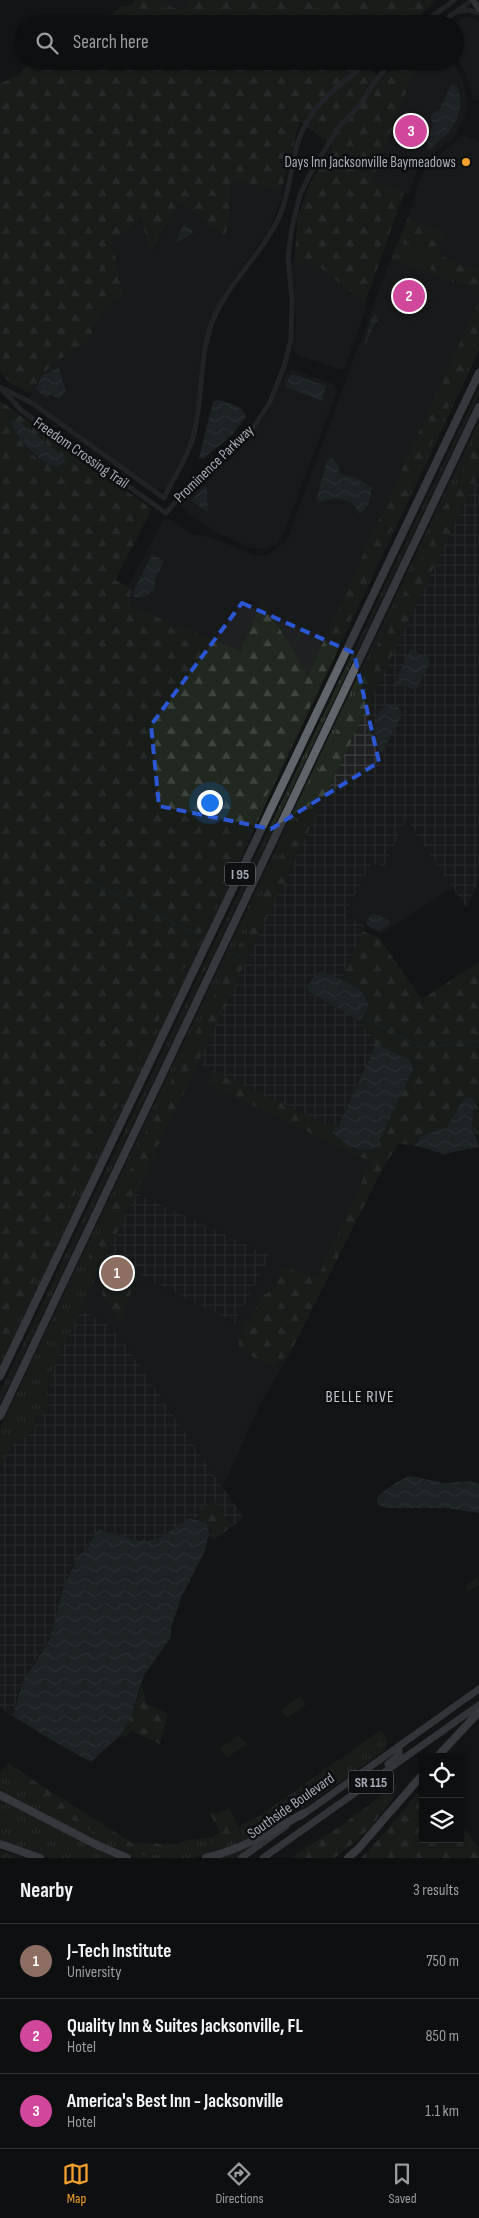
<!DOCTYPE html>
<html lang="en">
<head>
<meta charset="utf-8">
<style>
	:root { --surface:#0e0f10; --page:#171819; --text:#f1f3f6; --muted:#9b9c9f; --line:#2e2f30; --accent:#f3a02e }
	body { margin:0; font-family:"Sofia Sans Condensed",sans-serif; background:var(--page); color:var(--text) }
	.controls { position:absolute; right:15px; bottom:15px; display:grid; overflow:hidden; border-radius:0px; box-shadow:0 1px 4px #0004 }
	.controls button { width:45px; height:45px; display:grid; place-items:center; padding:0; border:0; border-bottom:1px solid var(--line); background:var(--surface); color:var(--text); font:25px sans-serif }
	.you { position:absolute; left:209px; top:802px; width:18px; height:18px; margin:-12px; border:4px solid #fff; border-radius:50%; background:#1a73e8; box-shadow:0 0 0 8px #1a73e833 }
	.badge { display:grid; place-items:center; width:32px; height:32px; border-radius:50%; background:var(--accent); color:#fff; font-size:16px; font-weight:700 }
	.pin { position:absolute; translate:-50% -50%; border:2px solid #fff; box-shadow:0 1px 5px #0006 }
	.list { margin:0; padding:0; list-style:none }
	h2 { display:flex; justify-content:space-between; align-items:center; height:65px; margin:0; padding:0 20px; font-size:21px }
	h2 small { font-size:16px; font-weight:400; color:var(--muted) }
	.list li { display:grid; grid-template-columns:32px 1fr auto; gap:15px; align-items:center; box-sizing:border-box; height:75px; padding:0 20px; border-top:1px solid var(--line) }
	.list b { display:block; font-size:19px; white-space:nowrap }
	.list p { margin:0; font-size:16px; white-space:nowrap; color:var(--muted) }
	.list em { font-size:16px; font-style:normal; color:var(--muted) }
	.icon { flex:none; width:28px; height:28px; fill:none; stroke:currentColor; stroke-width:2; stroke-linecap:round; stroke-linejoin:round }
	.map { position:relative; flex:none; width:479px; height:1858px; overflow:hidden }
	.search { position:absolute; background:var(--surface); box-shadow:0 1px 4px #0004; left:15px; right:15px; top:15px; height:55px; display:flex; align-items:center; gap:12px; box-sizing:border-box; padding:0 18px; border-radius:28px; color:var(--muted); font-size:19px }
	.sheet { height:290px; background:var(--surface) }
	nav { display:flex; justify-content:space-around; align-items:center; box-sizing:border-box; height:70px; border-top:1px solid var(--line); background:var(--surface); font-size:14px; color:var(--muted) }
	nav a { display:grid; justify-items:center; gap:2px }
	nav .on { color:var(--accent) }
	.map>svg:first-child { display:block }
	.built { fill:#1f2022; fill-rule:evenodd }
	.industrial { fill:url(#industrial-grid) }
	.grass { fill:url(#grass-tufts) }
	.forest { fill:url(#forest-firs); fill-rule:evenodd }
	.pitch { fill:#202820 }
	.water { fill:url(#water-waves) }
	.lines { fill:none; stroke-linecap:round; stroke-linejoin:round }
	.stream { stroke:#2a3339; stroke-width:1 }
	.tertiary { stroke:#34363a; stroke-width:5 }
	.primary { stroke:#505359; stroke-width:6 }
	.trunk { stroke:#585c62; stroke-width:7 }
	.motorway { stroke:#60646b; stroke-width:8 }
	.marked { fill:none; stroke:#2b57d5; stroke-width:4; stroke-dasharray:10 6; stroke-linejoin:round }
	.poi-dot { fill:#f3a02e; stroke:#0e0f10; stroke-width:2 }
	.labels { text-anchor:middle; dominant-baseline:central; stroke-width:5; stroke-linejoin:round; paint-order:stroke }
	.shield { fill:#0e0f10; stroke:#787c84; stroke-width:1 }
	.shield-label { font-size:14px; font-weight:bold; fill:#a5abb6 }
	.poi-label { font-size:15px; fill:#a5abb6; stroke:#0e0f10; text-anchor:end }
	.street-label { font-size:15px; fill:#a5abb6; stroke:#0e0f10 }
	.neighbourhood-label { font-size:16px; letter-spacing:1px; fill:#c6cad2; stroke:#0e0f10 }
</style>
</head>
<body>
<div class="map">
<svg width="479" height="1858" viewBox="0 0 479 1858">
	<defs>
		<pattern id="industrial-grid" width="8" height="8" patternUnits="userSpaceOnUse" patternTransform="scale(1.25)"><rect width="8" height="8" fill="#1f2022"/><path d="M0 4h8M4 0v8" fill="none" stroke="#3d3e40"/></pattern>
		<pattern id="grass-tufts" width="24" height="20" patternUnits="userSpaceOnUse" patternTransform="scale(1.25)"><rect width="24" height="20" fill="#202820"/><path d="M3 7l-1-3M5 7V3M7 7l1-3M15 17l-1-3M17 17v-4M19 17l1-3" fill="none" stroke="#3d443e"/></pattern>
		<pattern id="forest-firs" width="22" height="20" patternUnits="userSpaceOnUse" patternTransform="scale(1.25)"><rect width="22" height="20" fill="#202820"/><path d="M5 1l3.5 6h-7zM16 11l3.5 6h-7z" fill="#3d443e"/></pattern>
		<pattern id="water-waves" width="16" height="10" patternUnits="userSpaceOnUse" patternTransform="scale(1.25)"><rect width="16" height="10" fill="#2a3339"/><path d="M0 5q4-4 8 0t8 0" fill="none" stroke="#464e53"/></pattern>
	</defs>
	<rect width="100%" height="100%" fill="#131415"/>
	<path class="built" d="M161,0H190L185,8H173Z
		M465,17H473L479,21V100H473L471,88L465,71L455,58V24Z
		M427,61H451L460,74L465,89L467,104L465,116L454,137L424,162L416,172L409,194L404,193L373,181L411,79Z
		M463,135L479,141V271L439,255L443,232L408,218L418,184L425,169Z
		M230,181L269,187L281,192L283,196L269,230L226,290L216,309L209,326L200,360L197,410L188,447L166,489L157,490L29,398L30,393L40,377L54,363L89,341L99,313L123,295L112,240L143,220L151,252L181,202L229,219ZM59,368L66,391L59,400L50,394L48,372Z
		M391,258L454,283L455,280L479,291V300L308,677L262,601L241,651L130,606L131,588L128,586L163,521L166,519H169L191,533L213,538L256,556L267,555L276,550L288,538Z
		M294,261L318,266L365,303V312L344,369L340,370L298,356L292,349L296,323L291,267Z
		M293,370L334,384L337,391L282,537L276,544L267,548H250L213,531L180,506L179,502L199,481L231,457L246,441L268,412L287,371Z
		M405,820L453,887L381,934L345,914L372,862L384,867Z
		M197,1063L212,1070L206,1083L372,1162L317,1280L276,1288L264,1295L273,1367L290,1353L261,1402L223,1486L122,1340L108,1325L81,1309L105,1257L235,1323L270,1256L136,1193Z"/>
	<path class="industrial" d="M479,473V881L466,907L406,820L384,867L372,862L345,914L365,926L341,980L321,971L317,973L308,991L359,1021L375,1038V1047L337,1126L321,1122L197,1063Z
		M136,1193L270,1256L235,1323L105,1257Z
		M81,1309L108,1325L122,1340L244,1518L231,1527L215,1502L199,1518L206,1519L210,1523L211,1537L208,1536L204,1521L193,1518L162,1537L146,1541L134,1540L98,1529L85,1551L74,1562L64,1586L49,1641L31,1667L18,1694L13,1716L0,1708V1470L12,1445L33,1430L47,1399L52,1371Z"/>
	<path class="grass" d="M398,242L421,249L422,265L455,280L454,283L391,258Z
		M479,329V349L465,381L275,783L213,921L0,1368V1351L317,691L463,376Z
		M479,388V395L0,1404V1392Z
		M479,421V436L475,439L465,463L455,495L444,506L433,527L432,541L420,559L307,795L250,925L248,938L237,946L215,994L141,1141L134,1167L123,1176L98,1240L93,1243L89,1252L95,1267L104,1260L52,1371L48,1390V1411L37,1418L33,1430L12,1445L0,1470V1428Z
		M381,1730L388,1742L385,1750L357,1770L277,1825L253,1838L218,1852L194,1858H138L121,1854L0,1791V1772L8,1764L7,1762L33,1780H29L106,1839L166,1852C178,1839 195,1839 212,1837L211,1841L226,1842L241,1834L238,1827L265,1812Z
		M0,1799L115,1858H49L0,1841Z
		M257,1843L235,1858H218Z
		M0,1850L24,1858H0Z"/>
	<path class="forest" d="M135,0H161L173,8H185L190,0H436L411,24H91L106,19L121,7L132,5Z
		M33,61H363L380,78L402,61H427L411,79L373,180L404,193L365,303L318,266L294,262L298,216L309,186L332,146L300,121L281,192L269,187L231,181L229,219L225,236L181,202L150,252L142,220L112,240L123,295L99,313L89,341L54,363L40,377L30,393L11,384L0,372V83L16,77Z
		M408,218L443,232L439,255L479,271V291L422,265L421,249L398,242Z
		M479,300V329L463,376L317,691L0,1351V401L152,509L115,580L131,588L130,606L241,651L262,600L308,676ZM19,422L66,459L53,467C30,453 21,451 19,422Z
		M479,436V473L104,1260L95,1267L89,1263C89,1253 89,1246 98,1240L123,1176L134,1166L141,1141L215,994L237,946L248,938L250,925L307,795L420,559L432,541L433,527L444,506L455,495L465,463L475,439Z
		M363,931L379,938L422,999L479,962V1142L472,1125L475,1107L448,1127L416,1140L413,1145L399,1144L385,1164L290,1353L273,1367L239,1349L238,1338L264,1295L276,1288L282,1266L317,1279L371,1162L206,1083L212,1070L321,1122L337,1126L334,1134L339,1140L364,1151L410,1060L379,1045L375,1047V1037L359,1021C382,999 359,989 341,980Z
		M120,1267L134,1273L140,1280L135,1281L123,1314L122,1323L102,1295L103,1283Z
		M215,1502L231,1527L215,1539L211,1537C213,1527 209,1520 199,1517L201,1507Z
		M142,1685L146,1703L168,1714L160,1744L130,1730L126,1738L121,1735L131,1716Z
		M29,1779L33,1780L132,1843L174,1844L166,1852L143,1855L106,1839L29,1796L32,1794L25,1789Z
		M398,1783L393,1799L368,1830L353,1844L334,1858H290L342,1825Z
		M423,1787V1839H460V1823L479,1849V1858H361C383,1836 402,1811 423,1787Z
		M230,1808L241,1834L226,1842L211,1841L212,1837L220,1832L209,1812L217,1814Z"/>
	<path class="pitch" d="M478,1577L479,1585L469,1591L466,1586Z
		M300,1696L306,1705L287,1718L281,1710Z
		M239,1735L246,1744L227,1758L220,1748Z"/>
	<path class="water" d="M451,84L457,86C465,105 458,123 444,137C439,141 436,142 433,148L428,150L426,148L433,124L431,118L433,113L440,109Z
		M184,224L194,232L178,242L176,241Z
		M375,315L377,316L378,321L373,327L365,347L364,344L372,317Z
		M59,367L66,391L59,400L51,394L48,398L35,389L43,375Z
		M293,374L326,386L322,401L285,387L290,375Z
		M217,400C227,402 244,406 246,417L231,436L203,459L199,457L213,402Z
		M14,421H19L66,459L63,464L53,467C30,453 24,447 11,423Z
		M331,457L338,464L340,474L354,477L374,488L371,490C372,499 367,510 359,514C352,497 337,496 321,502L316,500L327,460Z
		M204,487H207L208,513L191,500Z
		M152,554L164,561L155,579V590L144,597L136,598L133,596L134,590Z
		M411,649L428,658L430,663L416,690L397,684L395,681Z
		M389,703C397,706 401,707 402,715L382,753C368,739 373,711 389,703Z
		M374,913L390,921L391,923L378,931L368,926L366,923L370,915Z
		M322,971C341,980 388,994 359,1021L308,991L307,987L317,973Z
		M379,1045L410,1060L413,1069L377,1146C365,1156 343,1145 334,1134L375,1047Z
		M472,1097L475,1100L472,1125L479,1147L444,1154L413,1145L424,1135L448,1127L450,1121L464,1099Z
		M410,1476L445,1483L469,1481L479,1484V1513L447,1508H386L377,1504V1498C386,1488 397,1481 410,1476Z
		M189,1518L206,1522L209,1533L205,1551L181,1598L171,1628V1637L144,1675L131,1716L121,1735L91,1762L51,1740L13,1716L22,1683L49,1641L64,1586L74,1565L75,1559L85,1551L98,1529L134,1540L146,1541L162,1537Z"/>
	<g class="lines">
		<path class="stream" d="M89,882L198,934
			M233,953L245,960
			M253,964L308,989
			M363,1017L420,1046L428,1048L479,1040"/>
		<path class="tertiary" d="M457,12L469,10L479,13
			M421,24L455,0
			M439,24L472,0
			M0,387L22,411L166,513L190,485L240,444L254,427L270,402L284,367L291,339L292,301L288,257L292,227L300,195L311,172L339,127L360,105L373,84L392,61
			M4,389L32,403L164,498C175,474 190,455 195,429C203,393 199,355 213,320C229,281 263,254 280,215C289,193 291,168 297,145C308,106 339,85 370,61"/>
		<path class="primary" d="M473,0L479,9"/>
		<path class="trunk" d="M388,1764L399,1755V1746
			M301,1816L479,1689
			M241,1858L286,1826
			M263,1858L479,1705"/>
		<path class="motorway" d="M0,1376L479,373
			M0,1416L479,407
			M437,1757L479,1712
			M0,1795L97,1845L127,1858
			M0,1844L40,1858
			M206,1858C242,1849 272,1831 304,1813
			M348,1858L358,1849L423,1774"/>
	</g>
	<path d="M0 0H479V1858H0ZM242,603L354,653L379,762L271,829L159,806L151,725Z" fill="#131415" fill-opacity=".55" fill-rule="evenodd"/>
	<path class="marked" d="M242,603L354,653L379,762L271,829L159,806L151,725Z"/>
	<circle class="poi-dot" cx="466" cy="162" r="5"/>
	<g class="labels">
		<g class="shield">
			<rect x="225" y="862.5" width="30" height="23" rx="4"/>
			<rect x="348.5" y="1770.5" width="45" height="23" rx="4"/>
		</g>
		<g class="shield-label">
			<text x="240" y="874">I 95</text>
			<text x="371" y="1782">SR 115</text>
		</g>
		<g class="poi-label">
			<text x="456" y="162">Days Inn Jacksonville Baymeadows</text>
		</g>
		<g class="street-label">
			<text transform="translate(81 453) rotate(35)">Freedom Crossing Trail</text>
			<text transform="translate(214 464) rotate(-44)">Prominence Parkway</text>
			<text transform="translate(291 1806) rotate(-35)">Southside Boulevard</text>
		</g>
		<g class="neighbourhood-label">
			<text x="360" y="1397">BELLE RIVE</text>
		</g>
	</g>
</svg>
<div class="controls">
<button><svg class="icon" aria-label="locate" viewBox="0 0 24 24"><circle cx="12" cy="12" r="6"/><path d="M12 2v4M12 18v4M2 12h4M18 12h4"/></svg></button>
<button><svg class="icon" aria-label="layers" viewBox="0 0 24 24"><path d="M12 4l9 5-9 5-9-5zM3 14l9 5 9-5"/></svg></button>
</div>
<div class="you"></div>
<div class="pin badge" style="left:117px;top:1273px;background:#8d6e63">1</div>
<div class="pin badge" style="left:409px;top:296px;background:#d1479c">2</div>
<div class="pin badge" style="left:411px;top:131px;background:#d1479c">3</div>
<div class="search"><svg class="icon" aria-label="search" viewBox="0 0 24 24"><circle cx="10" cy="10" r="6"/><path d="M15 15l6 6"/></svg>Search here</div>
</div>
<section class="sheet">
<h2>Nearby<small>3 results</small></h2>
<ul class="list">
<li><span class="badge" style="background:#8d6e63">1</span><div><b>J-Tech Institute</b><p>University</p></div><em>750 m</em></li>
<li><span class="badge" style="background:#d1479c">2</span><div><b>Quality Inn &amp; Suites Jacksonville, FL</b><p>Hotel</p></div><em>850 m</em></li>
<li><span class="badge" style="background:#d1479c">3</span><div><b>America's Best Inn - Jacksonville</b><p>Hotel</p></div><em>1.1 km</em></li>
</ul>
</section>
<nav>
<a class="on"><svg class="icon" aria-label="map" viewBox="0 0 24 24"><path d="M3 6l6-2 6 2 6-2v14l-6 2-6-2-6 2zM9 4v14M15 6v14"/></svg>Map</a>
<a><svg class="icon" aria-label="directions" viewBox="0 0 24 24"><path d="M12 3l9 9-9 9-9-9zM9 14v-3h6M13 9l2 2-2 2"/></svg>Directions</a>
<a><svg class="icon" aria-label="saved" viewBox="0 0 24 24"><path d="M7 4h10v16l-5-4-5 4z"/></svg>Saved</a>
</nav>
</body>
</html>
